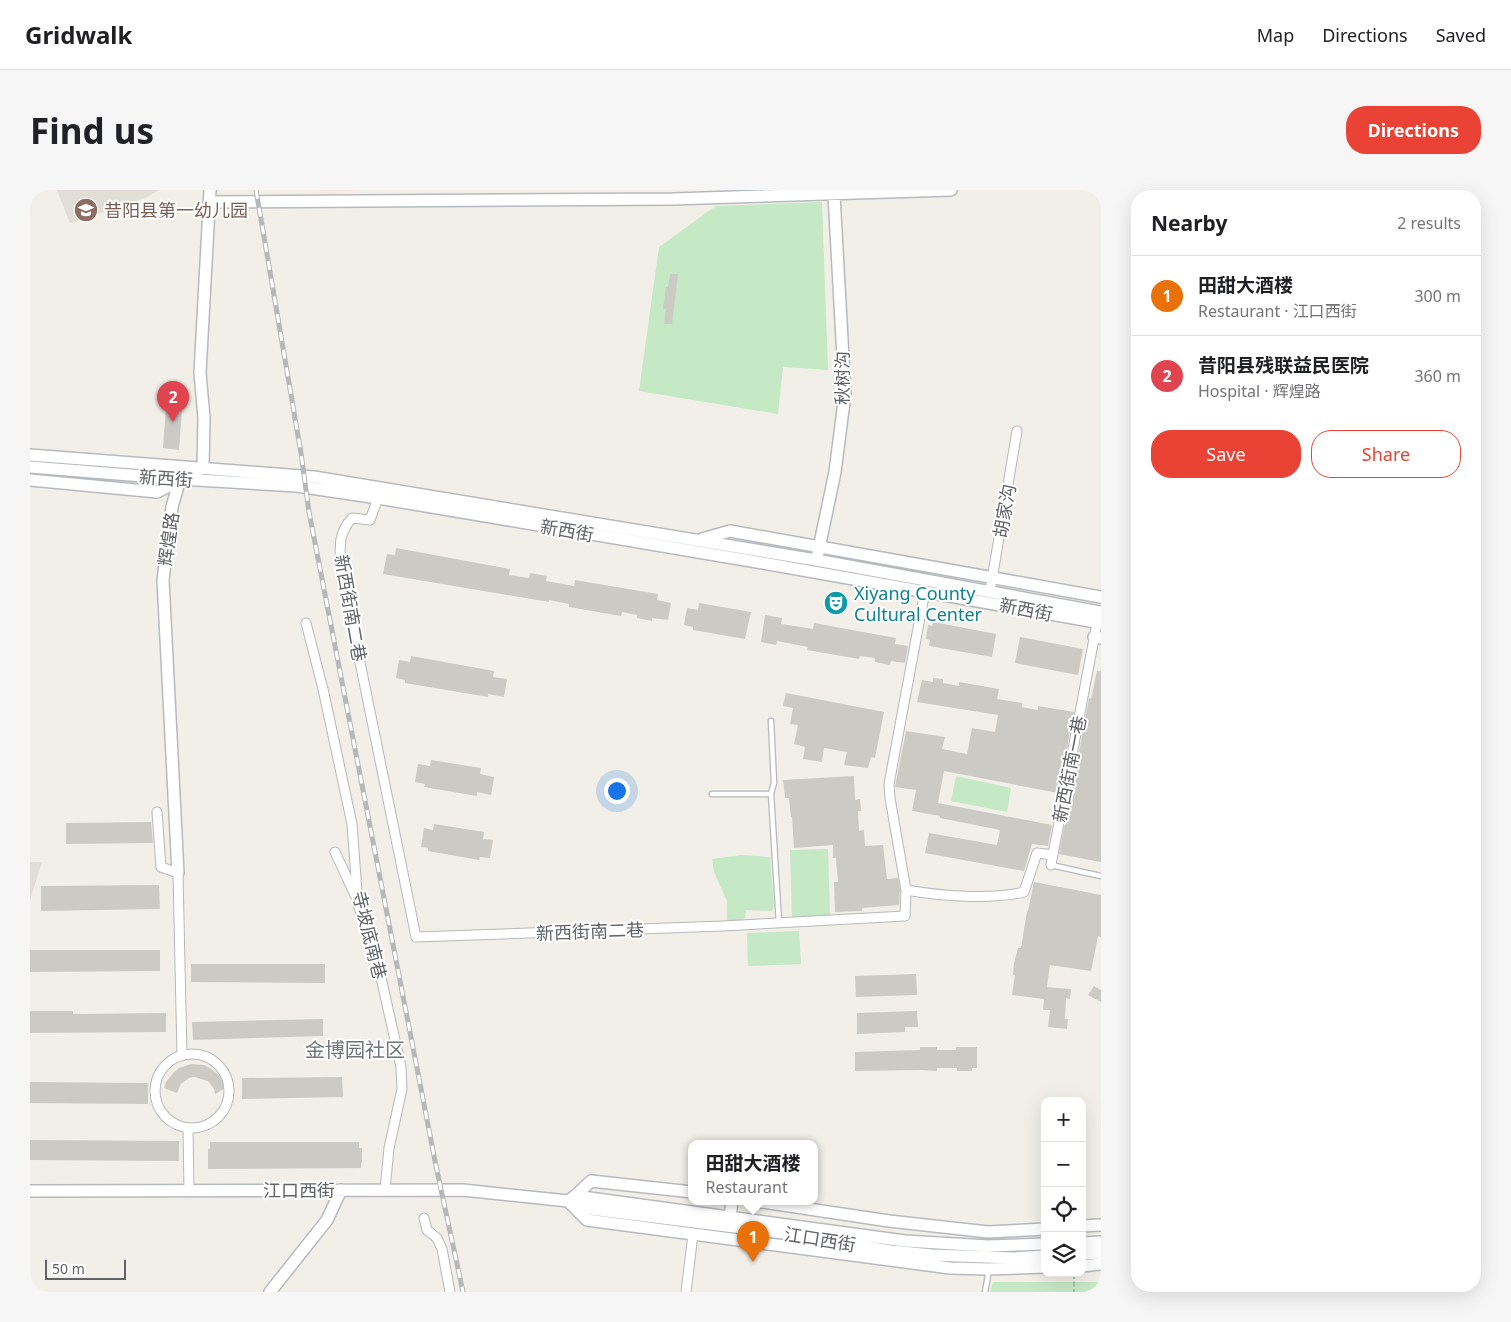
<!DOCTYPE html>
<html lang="en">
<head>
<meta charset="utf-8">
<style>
	:root { --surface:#fff; --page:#f6f6f6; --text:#202124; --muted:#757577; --line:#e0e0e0; --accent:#ea4335 }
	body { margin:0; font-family:"Noto Sans","Noto Sans SC",sans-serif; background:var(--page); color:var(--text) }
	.controls { position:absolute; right:15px; bottom:15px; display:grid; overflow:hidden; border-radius:10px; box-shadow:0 5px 20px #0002 }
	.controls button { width:45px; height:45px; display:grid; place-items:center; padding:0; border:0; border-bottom:1px solid var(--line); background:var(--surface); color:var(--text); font:25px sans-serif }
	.scale { position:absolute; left:15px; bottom:12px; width:81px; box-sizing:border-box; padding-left:5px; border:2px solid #5f6368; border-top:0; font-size:14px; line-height:18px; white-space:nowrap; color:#5f6368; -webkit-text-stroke:4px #fff; paint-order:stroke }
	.you { position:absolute; left:586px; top:600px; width:18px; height:18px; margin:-12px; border:4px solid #fff; border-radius:50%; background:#1a73e8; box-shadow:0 0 0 8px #1a73e833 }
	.badge { display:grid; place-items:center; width:32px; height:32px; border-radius:50%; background:var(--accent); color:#fff; font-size:16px; font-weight:700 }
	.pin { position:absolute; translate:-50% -41px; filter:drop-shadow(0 1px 2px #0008) }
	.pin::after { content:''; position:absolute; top:26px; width:18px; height:15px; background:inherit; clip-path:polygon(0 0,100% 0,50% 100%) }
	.popup { position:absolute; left:658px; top:950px; width:130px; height:65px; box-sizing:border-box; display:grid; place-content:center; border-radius:10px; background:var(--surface); filter:drop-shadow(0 1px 4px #0005); font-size:16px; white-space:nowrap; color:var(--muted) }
	.popup b { font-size:19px; color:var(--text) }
	.popup::after { content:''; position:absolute; left:50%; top:100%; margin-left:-10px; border:10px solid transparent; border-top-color:var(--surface) }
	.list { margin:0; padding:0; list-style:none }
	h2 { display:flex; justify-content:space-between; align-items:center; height:65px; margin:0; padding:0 20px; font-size:21px }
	h2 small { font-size:16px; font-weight:400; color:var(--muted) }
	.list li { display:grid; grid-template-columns:32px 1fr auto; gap:15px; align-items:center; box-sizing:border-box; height:80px; padding:0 20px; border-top:1px solid var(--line) }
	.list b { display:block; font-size:19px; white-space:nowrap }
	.list p { margin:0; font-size:16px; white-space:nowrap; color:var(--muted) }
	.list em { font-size:16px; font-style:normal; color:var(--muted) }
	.actions { display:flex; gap:10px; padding:15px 20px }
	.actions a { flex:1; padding:11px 0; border:1px solid var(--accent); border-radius:20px; text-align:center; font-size:18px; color:var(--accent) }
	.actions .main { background:var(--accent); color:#fff }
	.icon { flex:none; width:28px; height:28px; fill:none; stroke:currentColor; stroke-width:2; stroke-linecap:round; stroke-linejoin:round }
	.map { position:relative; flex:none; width:1071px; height:1102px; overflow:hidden; border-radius:20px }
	header { display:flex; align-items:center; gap:30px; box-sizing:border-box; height:70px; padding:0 25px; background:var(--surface); border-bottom:1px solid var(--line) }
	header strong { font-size:24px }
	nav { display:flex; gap:28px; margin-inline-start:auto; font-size:18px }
	.intro { display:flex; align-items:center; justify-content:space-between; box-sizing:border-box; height:120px; padding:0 30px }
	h1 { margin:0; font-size:35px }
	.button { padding:12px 22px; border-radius:20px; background:var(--accent); color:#fff; font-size:18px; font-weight:700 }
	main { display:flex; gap:30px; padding:0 30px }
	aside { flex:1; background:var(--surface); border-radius:20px; box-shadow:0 5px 20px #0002 }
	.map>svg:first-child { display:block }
	.education { fill:#e1ded6 }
	.medical { fill:#fce8e6 }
	.green { fill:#c5e8c5 }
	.building { fill:#cccac5 }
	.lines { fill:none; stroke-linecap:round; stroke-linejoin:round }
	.lane-casing { stroke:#b5b8bc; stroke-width:7 }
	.street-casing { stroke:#b5b8bc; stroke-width:11 }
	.secondary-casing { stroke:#b6babf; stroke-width:14 }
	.path { stroke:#9cc7a9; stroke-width:2; stroke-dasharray:5 2.5; stroke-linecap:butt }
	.lane { stroke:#fff; stroke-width:4.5 }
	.street { stroke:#fff; stroke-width:9 }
	.secondary { stroke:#fff; stroke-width:11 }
	.rail-casing { stroke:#b6b7b8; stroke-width:5 }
	.rail { stroke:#fff; stroke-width:3; stroke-dasharray:9; stroke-linecap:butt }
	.labels { text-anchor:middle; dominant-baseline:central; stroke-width:4; stroke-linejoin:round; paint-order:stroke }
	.education-label { font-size:18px; fill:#785e54; stroke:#fff; text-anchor:start }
	.street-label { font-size:18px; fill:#5f6368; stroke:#fff }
	.culture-label { font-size:18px; fill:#0d838f; stroke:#fff; text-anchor:start }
	.quarter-label { font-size:20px; fill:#70757a; stroke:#fff }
</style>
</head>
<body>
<header>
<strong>Gridwalk</strong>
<nav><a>Map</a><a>Directions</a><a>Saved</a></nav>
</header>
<div class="intro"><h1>Find us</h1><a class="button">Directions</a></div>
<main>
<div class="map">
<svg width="1071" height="1102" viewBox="0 0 1071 1102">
	<rect width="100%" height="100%" fill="#f1efe8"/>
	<path class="education" d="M27,0H129L115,8L40,33Z
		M0,672H12L0,710Z"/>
	<path class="medical" d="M286,0H326V6L291,4Z"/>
	<path class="green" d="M792,12L798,180L753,177L748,224L609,201L629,57L686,16Z
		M926,586L981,598L977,622L921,611Z
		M798,659L800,725L762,727L760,660Z
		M711,665L740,667L744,716L742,721L716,720L715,728L706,732L697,730V711L684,682L682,669Z
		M769,741L771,774L718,776L717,743Z
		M963,1092H1071V1102H960Z"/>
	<path class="building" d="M640,84H648L642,134H634L636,119H633L636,97H638Z
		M137,204L153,205L149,260L133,258Z
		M366,358L480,379L479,385L499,388L500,383L517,386L516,391L544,396L545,390L628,404L627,410L641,413L638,430L622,428V431L607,428V425L592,422L591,426L539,417V414L519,410V412L353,384L357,364L365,365Z
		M669,413L721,422L715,449L663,440V437L654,435L657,418L668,420Z
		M735,425L752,428L751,434L765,436L783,439L784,433L866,448L865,454L878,456L875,473L861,471L860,475L845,472V468L830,466L829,469L777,460L778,457L768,455L747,451L746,455L731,452Z
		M903,432L966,444L962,467L899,456L900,450L896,449L898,435L902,436Z
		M990,447L1053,459L1048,485L985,473Z
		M381,466L464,481L463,487L477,489L474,507L458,504V507L375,493V490L366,488L369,470L380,472Z
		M1067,481H1071V672L1029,664L1036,628L1038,629L1042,606H1041L1059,508L1061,509Z
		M903,488L913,489V493L929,496V492L969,499L967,509L992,513V517L1008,520V516L1044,522L1028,603L914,581L908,613L1022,635L1018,656L1002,654L994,681L895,663L899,643L967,655L970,640L910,628V626L882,621L886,600L865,597L876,541L915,547L912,559L937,564L942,538L965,542L968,525L887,512L892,490L903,492Z
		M756,503L854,522L845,568L841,567L838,578L814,575L817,562L794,558L792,572L773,569L775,557L764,554L768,535L760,534L763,518L753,516Z
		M401,570L451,578L450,584L464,587L461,605L447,602V606L394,597L395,594L385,592L388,574L400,576Z
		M824,586L825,610L830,609L831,621H828L829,641L834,640L835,656L853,655L857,689L868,688L870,700L869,715L832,718V721L805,722L804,692H808L806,668H803V655L764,658L762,627H761L759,608H755L753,590Z
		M121,632L123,653L36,654V633Z
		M404,634L454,642L453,649L463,650L460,668L450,667L449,670L398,661V658L391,657L394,638L403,640Z
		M1004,692L1071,705V747L1068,746L1061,781L1020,775L1017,797L1041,799L1040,809L1036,808L1035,829H1038L1037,839L1018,837L1020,820H1013L1014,809L982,805L985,785H983L984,773L988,758H991L997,721H998Z
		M129,695L130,719L11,721V696Z
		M0,760H130V781L0,782Z
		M161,774H295V793L161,792Z
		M886,784L887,805L826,807L825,786Z
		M1064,796L1071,800V812L1058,805Z
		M0,821H43V824L136,823V842L0,843Z
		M887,821L888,837H875V842L827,844V823Z
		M293,829V846L163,850L162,832Z
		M890,857H907V860H926V857H947V878H942V881H927V878H907V881L891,880L825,881V862L890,860Z
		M161,874L174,875L180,878L190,886L195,898L185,904L184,899L178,891L164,887L159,888L151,894L147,903L134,898L136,892L144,882L149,878Z
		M312,887L313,907L212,909V888Z
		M0,892L118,893V914L0,913Z
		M0,950L149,951V971L0,970Z
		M180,952H329V958H332V973H331V978L178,979V959H180Z"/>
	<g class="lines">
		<g class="lane-casing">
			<path id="lane" d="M682,604H741L749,733
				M741,604L744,593L741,531
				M1021,675L1071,686
				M955,1102L959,1080"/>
		</g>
		<g class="street-casing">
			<path id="street" d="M348,308L340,330L322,328C307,345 310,358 311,379L386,747L693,736L875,726L876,700L860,608L859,594L895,401
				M960,401L987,241
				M276,433L293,499L322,634L328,715L344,756L371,877L372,899L359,958L355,1000
				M127,622L131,677L148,683L152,866
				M305,662L325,705
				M1021,675L1067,433
				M876,700C911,706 960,710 994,702L1007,663L1023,665
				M125 901a37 37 0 1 1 74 0a37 37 0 1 1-74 0Z
				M158,938L159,1001
				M394,1028L397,1040L407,1048L412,1059L420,1102
				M656,1102L663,1044"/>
		</g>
		<g class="secondary-casing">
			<path id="secondary" d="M179,12L643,9L921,0
				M0,265L284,287L786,370L1071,422
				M0,277L150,289L267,296L348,308L727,372L1071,433
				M0,290L127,302L150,290
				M672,349L700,341L1071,407
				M788,363L805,282L815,204L804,5
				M1064,447L1071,448
				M148,683L133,390L142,317L150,289L173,278L174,228L170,183L180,0
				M0,1001L433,1000L538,1011L557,1030L920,1078L959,1079L1015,1077
				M545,1006L561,991L662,1002
				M538,1011L545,1006L875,1051L958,1056L1015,1054
				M725,1011L859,1031L958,1042L1015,1039
				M545,1017L761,1044L860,1061L902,1065L984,1068L1015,1066
				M700,1027L702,1011
				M1052,1036L1071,1035
				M1052,1053L1071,1052
				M1052,1064L1071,1063
				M1052,1076L1071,1074
				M240,1102L297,1030L311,1000"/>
		</g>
		<path class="path" d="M1044,1084V1102"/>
		<use href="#lane" class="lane"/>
		<use href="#street" class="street"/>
		<use href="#secondary" class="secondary"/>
		<g class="rail-casing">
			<path id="rail" d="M226,0L271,263L279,322L406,976L433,1102"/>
		</g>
		<use href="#rail" class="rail"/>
	</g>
	<defs>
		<g id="school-disc" transform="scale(1.25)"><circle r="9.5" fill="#8d6e63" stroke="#fff"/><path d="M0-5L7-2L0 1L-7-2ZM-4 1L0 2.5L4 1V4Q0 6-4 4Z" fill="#fff"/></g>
		<g id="theatre-disc" transform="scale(1.25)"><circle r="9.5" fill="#0f9aa8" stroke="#fff"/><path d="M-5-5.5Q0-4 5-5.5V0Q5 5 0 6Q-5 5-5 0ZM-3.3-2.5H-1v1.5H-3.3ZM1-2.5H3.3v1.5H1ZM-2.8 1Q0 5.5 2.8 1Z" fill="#fff"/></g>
	</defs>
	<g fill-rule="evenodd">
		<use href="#school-disc" x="56" y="20"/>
		<use href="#theatre-disc" x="806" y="413"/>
	</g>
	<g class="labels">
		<g class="education-label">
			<text x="74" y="20">昔阳县第一幼儿园</text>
		</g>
		<g class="street-label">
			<text transform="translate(812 188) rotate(-90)">秋树沟</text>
			<text transform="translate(136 288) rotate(4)">新西街</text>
			<text transform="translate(974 321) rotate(-80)">胡家沟</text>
			<text transform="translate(537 340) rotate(10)">新西街</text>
			<text transform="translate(138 349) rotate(-82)">辉煌路</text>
			<text transform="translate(321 418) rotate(80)">新西街南二巷</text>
			<text transform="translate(996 419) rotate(11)">新西街</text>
			<text transform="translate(1039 579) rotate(-79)">新西街南一巷</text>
			<text transform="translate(560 741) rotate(-2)">新西街南二巷</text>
			<text transform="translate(340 745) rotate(76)">寺坡底南巷</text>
			<text x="269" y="1000">江口西街</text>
			<text transform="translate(790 1049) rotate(9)">江口西街</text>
		</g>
		<g class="culture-label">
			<text x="824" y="403">Xiyang County<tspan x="824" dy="21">Cultural Center</tspan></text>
		</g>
		<g class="quarter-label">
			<text x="325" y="859">金博园社区</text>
		</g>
	</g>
</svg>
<div class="controls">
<button>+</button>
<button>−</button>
<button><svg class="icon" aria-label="locate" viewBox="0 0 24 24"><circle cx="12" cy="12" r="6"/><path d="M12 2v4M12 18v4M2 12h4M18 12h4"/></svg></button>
<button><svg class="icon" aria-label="layers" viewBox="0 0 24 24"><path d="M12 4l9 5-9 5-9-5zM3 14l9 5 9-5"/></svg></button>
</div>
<div class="scale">50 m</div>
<div class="you"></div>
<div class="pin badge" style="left:723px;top:1072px;background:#e8710a">1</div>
<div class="popup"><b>田甜大酒楼</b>Restaurant</div>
<div class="pin badge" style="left:143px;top:232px;background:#e0444e">2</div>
</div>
<aside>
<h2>Nearby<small>2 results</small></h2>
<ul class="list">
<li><span class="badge" style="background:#e8710a">1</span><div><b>田甜大酒楼</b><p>Restaurant · 江口西街</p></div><em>300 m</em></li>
<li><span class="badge" style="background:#e0444e">2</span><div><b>昔阳县残联益民医院</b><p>Hospital · 辉煌路</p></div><em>360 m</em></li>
</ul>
<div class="actions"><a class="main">Save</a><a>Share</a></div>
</aside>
</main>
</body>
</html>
